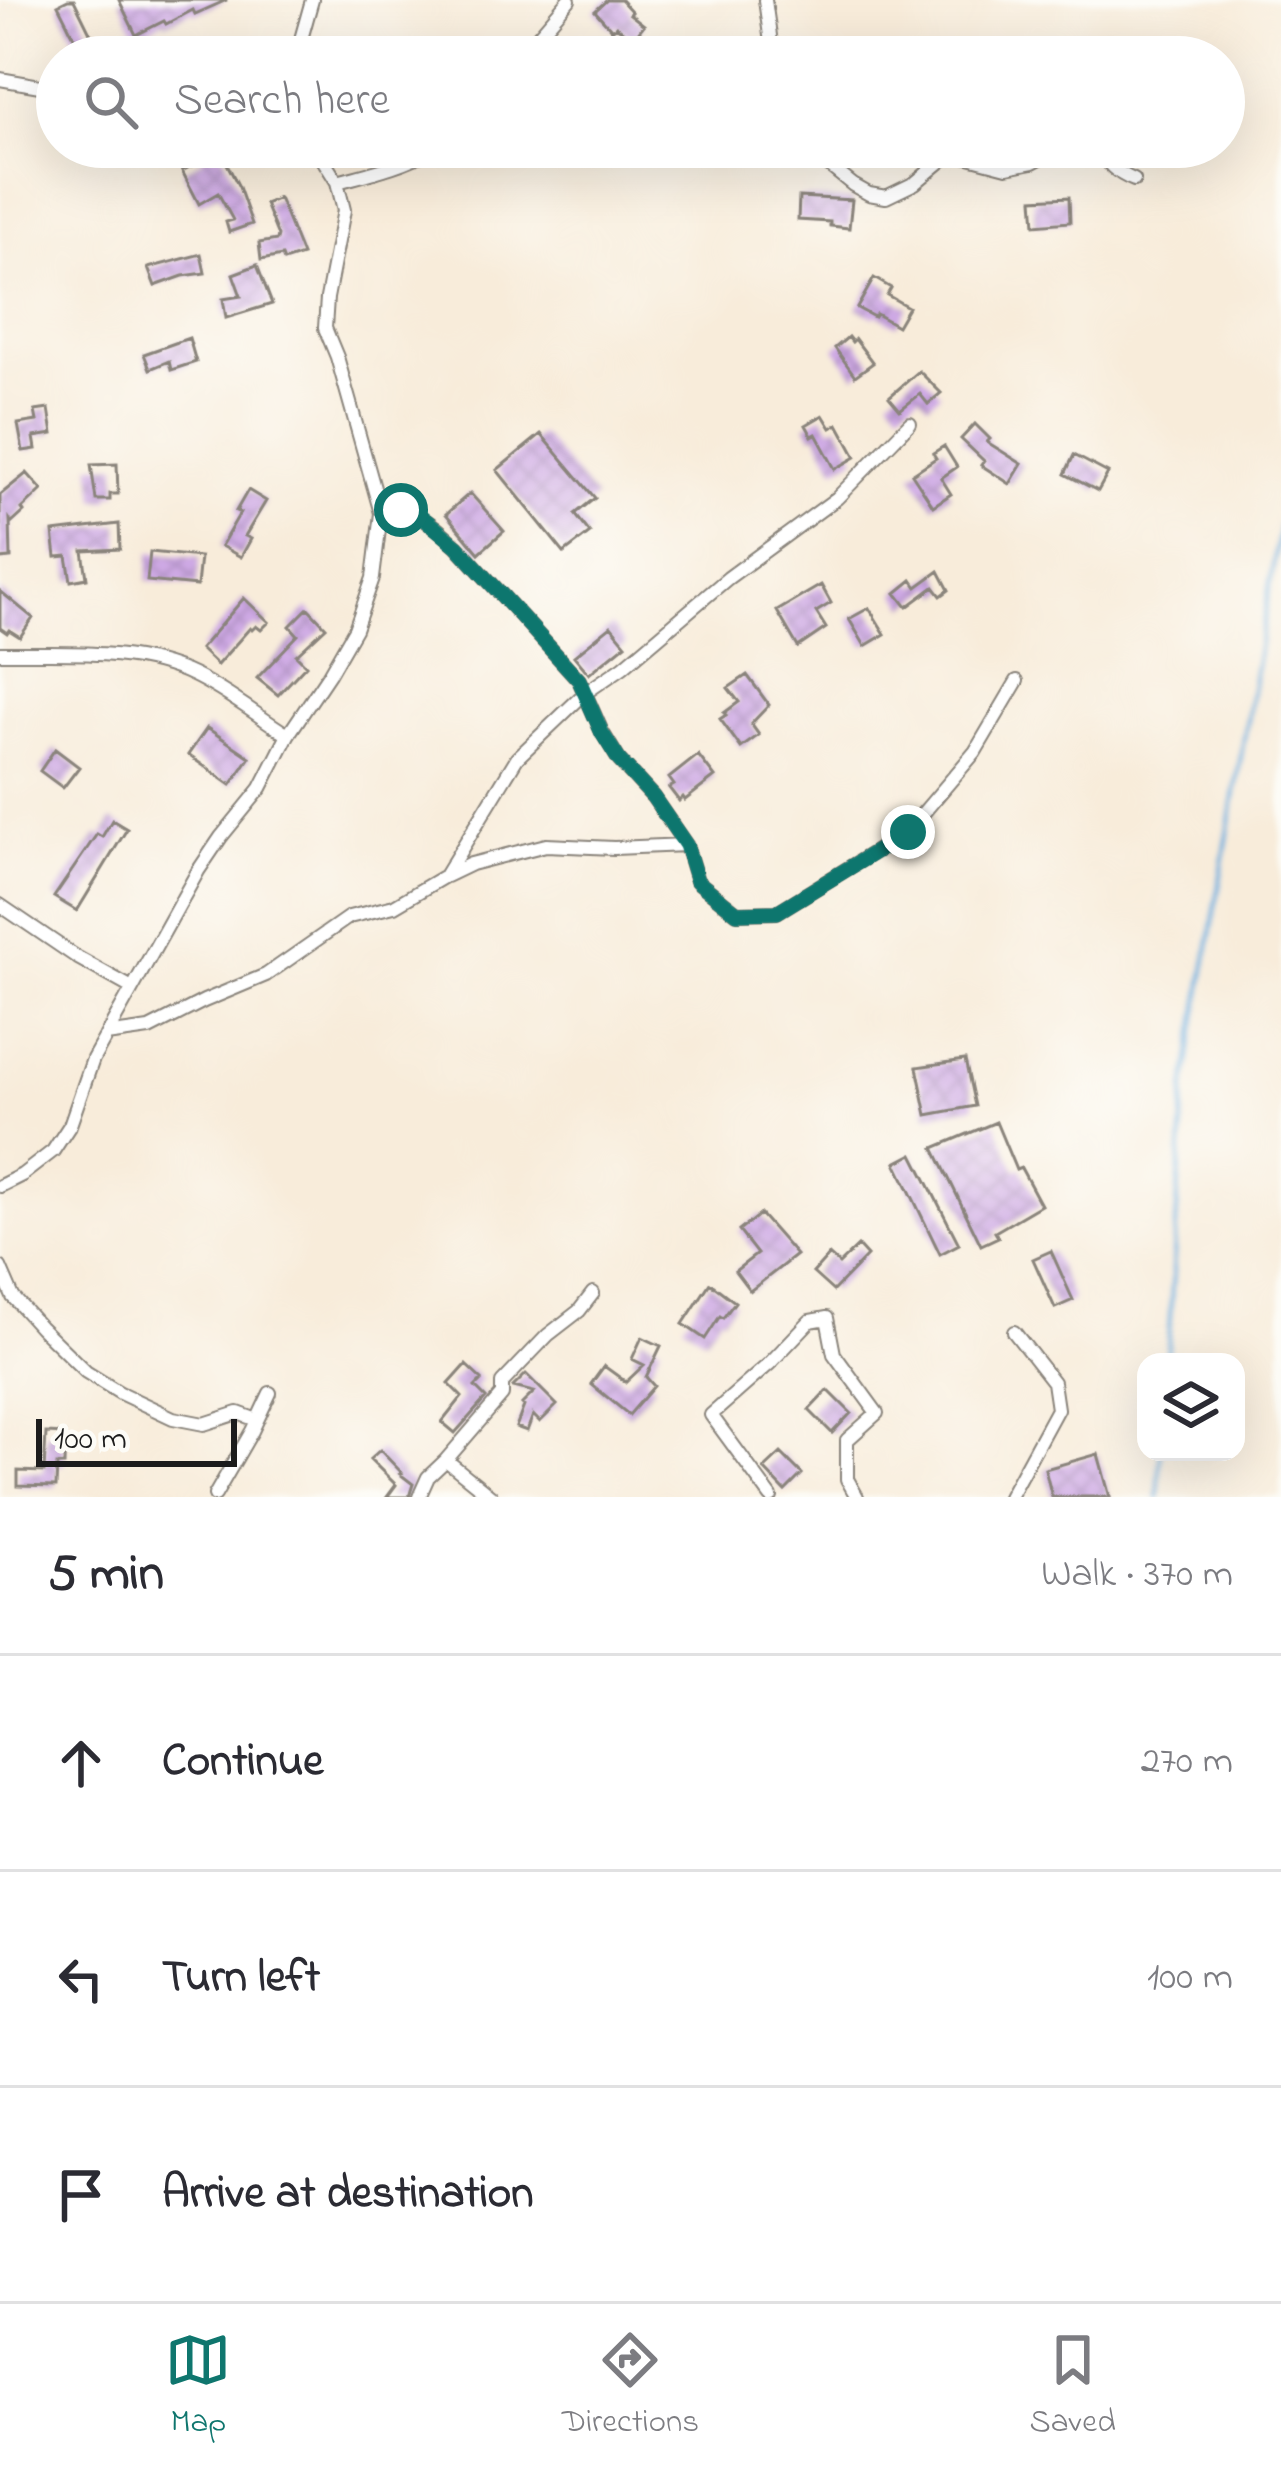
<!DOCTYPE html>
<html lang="en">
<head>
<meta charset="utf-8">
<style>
	:root { --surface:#fff; --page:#f2f2f3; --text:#2b2b33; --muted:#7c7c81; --line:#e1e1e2; --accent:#0f766e }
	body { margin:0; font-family:"Indie Flower",sans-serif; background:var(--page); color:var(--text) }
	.controls { position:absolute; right:36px; bottom:36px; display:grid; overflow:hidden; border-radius:24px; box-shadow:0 12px 48px #0002 }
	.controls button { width:108px; height:108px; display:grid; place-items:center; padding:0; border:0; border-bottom:3px solid var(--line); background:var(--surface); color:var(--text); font:60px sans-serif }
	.scale { position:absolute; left:36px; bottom:30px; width:201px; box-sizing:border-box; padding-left:12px; border:6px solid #1c1c1c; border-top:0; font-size:33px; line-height:42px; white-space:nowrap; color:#1c1c1c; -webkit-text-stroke:9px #fdfcf7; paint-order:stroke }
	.stop { position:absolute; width:36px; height:36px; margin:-27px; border:9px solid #0f766e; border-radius:50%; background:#fff }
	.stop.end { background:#0f766e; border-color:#fff; box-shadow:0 3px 12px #0008 }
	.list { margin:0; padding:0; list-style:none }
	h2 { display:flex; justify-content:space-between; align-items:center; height:156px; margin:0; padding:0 48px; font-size:51px }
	h2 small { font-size:39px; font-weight:400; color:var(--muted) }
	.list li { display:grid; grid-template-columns:78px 1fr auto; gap:36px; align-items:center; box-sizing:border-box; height:216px; padding:0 48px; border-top:3px solid var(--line) }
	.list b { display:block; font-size:45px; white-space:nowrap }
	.list em { font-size:39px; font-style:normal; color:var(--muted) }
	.icon { flex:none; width:66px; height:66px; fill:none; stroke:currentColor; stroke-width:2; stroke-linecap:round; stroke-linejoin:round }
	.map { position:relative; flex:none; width:1281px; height:1497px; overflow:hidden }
	.search { position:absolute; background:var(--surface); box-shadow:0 12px 48px #0002; left:36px; right:36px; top:36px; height:132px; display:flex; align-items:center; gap:30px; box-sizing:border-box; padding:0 42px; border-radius:66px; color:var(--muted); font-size:45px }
	.sheet { height:804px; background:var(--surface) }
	nav { display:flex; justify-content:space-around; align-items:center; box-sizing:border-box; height:168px; border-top:3px solid var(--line); background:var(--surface); font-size:33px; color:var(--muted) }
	nav a { display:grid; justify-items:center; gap:6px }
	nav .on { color:var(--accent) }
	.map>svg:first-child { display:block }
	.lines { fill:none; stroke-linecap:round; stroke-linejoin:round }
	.stream { stroke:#69adde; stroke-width:4.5 }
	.building { fill:url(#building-cross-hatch) }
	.street-casing { stroke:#8a847b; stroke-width:16 }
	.street { stroke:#fff; stroke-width:12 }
	.route { stroke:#0f766e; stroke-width:15 }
</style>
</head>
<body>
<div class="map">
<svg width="1281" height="1497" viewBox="0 0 1281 1497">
	<defs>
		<pattern id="building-cross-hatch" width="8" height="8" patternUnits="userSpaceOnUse" patternTransform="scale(3)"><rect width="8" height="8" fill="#cea9e4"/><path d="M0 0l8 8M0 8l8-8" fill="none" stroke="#b091c3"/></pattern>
	</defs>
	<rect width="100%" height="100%" fill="#fdfcf7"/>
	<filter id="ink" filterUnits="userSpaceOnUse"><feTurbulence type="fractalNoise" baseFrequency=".00833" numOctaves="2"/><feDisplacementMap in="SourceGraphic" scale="24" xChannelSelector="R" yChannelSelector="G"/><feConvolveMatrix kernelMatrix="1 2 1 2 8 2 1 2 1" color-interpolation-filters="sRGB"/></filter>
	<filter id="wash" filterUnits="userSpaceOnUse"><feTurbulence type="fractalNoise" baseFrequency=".004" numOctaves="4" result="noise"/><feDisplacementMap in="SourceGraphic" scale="48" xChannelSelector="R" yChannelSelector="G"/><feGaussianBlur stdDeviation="2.7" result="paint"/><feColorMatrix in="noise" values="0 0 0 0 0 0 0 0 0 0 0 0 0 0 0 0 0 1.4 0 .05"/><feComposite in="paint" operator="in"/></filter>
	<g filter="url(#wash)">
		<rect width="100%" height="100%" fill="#f8ecda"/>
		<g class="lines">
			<path class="stream" d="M1167,1362L1185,1089L1281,518
				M1158,1497L1161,1452"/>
		</g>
		<g id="blocks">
			<path class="building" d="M68,0H74L102,57H84L58,5Z
				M119,0H227L195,14L193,10L166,24L164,21L136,35Z
				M607,0H621L632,12L630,14L644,25L633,39L616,26L612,30L595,11Z
				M222,154L239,187L252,224L229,232L226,222L233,220L218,193L199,204L182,171L203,160L202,156Z
				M799,197L852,200L849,228L830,226V222L798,220Z
				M1069,197L1070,222L1035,225L1033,199Z
				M279,198L302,255L284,261L282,256L261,260L259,243L277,240L278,236L265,204Z
				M201,254L205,273L183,276L155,286L148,268Z
				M257,265L272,304L226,318L223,299L241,296L233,274Z
				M874,278L891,288L887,295L908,307L897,326L876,314L874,317L857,308Z
				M848,337L852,342L855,339L873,363L855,376L835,348Z
				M189,338L196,362L171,370L169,361L150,369L144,354Z
				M919,371L941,393L928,404L920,394L900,410L889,397Z
				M49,409L53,434L34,437L36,449L23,451L18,424L37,421L35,411Z
				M823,415L831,428L838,424L856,457L835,469L816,434L812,436L806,425Z
				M975,424L990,439L987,442L1022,464L1010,484L981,465L984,461L961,439Z
				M541,434L595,498L575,514L590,533L564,553L497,470Z
				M944,446L957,467L941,478L951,494L933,506L912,474L936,458L933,453Z
				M1074,455L1108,473L1098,491L1065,474Z
				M117,464L118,494H110V500H96L91,465Z
				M27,473L42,490L22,509L24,512L12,523L10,520L11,558L0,559V495Z
				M248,490L266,501L245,536L251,539L241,557L221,546L240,513L236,511Z
				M470,493L504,531L479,553L446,514Z
				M119,524L120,549L83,551L87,578L71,581L67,556L56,557L53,532Z
				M150,552L200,557L197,586L147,581Z
				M939,571L949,590L941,596L934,587L907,607L896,593L912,580L917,587Z
				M821,585L831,603L816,612L826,628L798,647L777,611Z
				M0,591L33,618L20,637L9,630L7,633L0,628Z
				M244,598L269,622L261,630L256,626L252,630L250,628L217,665L200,649Z
				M308,608L326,627L296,655L306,665L278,695L257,678L298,635L290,626Z
				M869,608L885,634L865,646L849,619Z
				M611,626L626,644L589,674L574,656Z
				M747,675L769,705L751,724L759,735L741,748L720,719L726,715L724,713L739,702L728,688Z
				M207,728L250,757L231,785L188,755Z
				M55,749L79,767L63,788L40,771Z
				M698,755L715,777L685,800L683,797L679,801L669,788L674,785L669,778Z
				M112,820L127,829L77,911L54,897L97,834L102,837Z
				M965,1060L975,1106L927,1115L917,1067Z
				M996,1122L1016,1170L1021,1168L1041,1205L995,1232L998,1237L981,1245L934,1148Z
				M913,1154L959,1244L940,1254L896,1163Z
				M760,1214L796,1255L750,1291L735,1271L757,1254L739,1231Z
				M858,1246L867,1256L833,1291L813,1273L829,1255L839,1264Z
				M1051,1251L1073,1300L1055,1308L1033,1259Z
				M710,1283L735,1302L723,1318L720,1316L705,1339L683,1324Z
				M642,1337L661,1346L646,1377L654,1386L629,1415L591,1384L604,1366L626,1382L644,1365L632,1359Z
				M466,1365L482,1380L475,1387L486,1398L455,1433L442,1422L462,1397L449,1384Z
				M526,1374L557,1405L540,1422L533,1415L527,1431L516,1427L524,1406L522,1404L534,1392L513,1387Z
				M828,1390L851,1413L832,1433L809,1410Z
				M46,1433L65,1434L64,1465H57L56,1487L18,1486V1471L44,1472Z
				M380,1450L402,1473L400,1474L413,1484L409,1497H387L396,1485L370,1459Z
				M781,1453L802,1474L785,1491L764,1469Z
				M1098,1454L1110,1497H1052L1045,1469Z"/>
		</g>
	</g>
	<g filter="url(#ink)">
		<use href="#blocks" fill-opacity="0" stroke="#8a847b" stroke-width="3"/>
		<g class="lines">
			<g class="street-casing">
				<path id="street" d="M765,0L773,57
					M296,57L312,0
					M520,57L569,0
					M0,79L57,89
					M806,147L853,185L869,194L886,197L915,183L945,158L961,155L1007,167L1033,162L1061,147
					M1098,147C1107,164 1116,173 1134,180
					M337,182C371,173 405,165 436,147
					M381,513C418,508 431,523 457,546L579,680L602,732L619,760L653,797L686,845L697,881L737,913L777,912L907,832L975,752L1017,681
					M0,653C63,654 135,647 193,675C227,691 256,715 288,735
					M446,876L471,864L546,845L614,848L686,845
					M0,905L78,958L132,988
					M106,1035L149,1029L204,1001L266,975L349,917L394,906L445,876L517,758L585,693L623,667L728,578L837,498L910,423
					M0,1186L22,1175L53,1151L70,1125L93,1059L198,871L221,837L261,788L288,735L329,674L355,629L373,578L381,513L337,357L325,328L327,298L344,210L337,182L322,158L308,147
					M0,1267L13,1297L40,1327L86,1372L120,1393L173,1418L204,1424L238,1413L257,1420
					M215,1495L252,1431L270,1393
					M419,1497L428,1477L446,1460
					M492,1497L446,1460L502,1395V1383L548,1335L579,1311L593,1293
					M771,1497L711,1415L769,1364L810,1321L827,1318L834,1354L877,1413L847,1440V1479L857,1497
					M1009,1497L1057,1409L1053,1382L1014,1332"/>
			</g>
			<use href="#street" class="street"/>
		</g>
	</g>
	<g class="lines" filter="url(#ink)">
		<path class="route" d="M401,510L421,516L457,546L579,680L602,733L619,760L653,797L686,845L697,881L737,913L777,912L908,832"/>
	</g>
</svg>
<div class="controls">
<button><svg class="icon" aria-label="layers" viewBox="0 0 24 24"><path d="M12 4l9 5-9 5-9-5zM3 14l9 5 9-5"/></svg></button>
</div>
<div class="scale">100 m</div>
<div class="stop" style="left:401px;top:510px"></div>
<div class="stop end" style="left:908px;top:832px"></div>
<div class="search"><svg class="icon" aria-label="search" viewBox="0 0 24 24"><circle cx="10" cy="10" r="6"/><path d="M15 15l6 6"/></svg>Search here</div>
</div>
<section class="sheet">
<h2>5 min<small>Walk · 370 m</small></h2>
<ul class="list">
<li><svg class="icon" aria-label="ahead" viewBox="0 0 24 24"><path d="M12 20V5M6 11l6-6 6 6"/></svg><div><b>Continue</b></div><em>270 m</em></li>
<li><svg class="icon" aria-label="left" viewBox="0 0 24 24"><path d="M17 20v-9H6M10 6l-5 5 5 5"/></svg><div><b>Turn left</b></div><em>100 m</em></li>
<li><svg class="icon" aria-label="arrive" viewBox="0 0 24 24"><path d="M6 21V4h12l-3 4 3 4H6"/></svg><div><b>Arrive at destination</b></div></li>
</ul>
</section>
<nav>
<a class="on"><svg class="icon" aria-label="map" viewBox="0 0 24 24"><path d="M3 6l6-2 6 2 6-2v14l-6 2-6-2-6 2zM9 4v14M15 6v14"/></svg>Map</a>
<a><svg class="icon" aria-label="directions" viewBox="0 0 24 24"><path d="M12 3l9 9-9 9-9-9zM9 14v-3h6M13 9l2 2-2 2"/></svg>Directions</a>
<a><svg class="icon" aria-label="saved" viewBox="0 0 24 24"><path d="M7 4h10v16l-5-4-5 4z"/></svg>Saved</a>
</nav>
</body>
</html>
